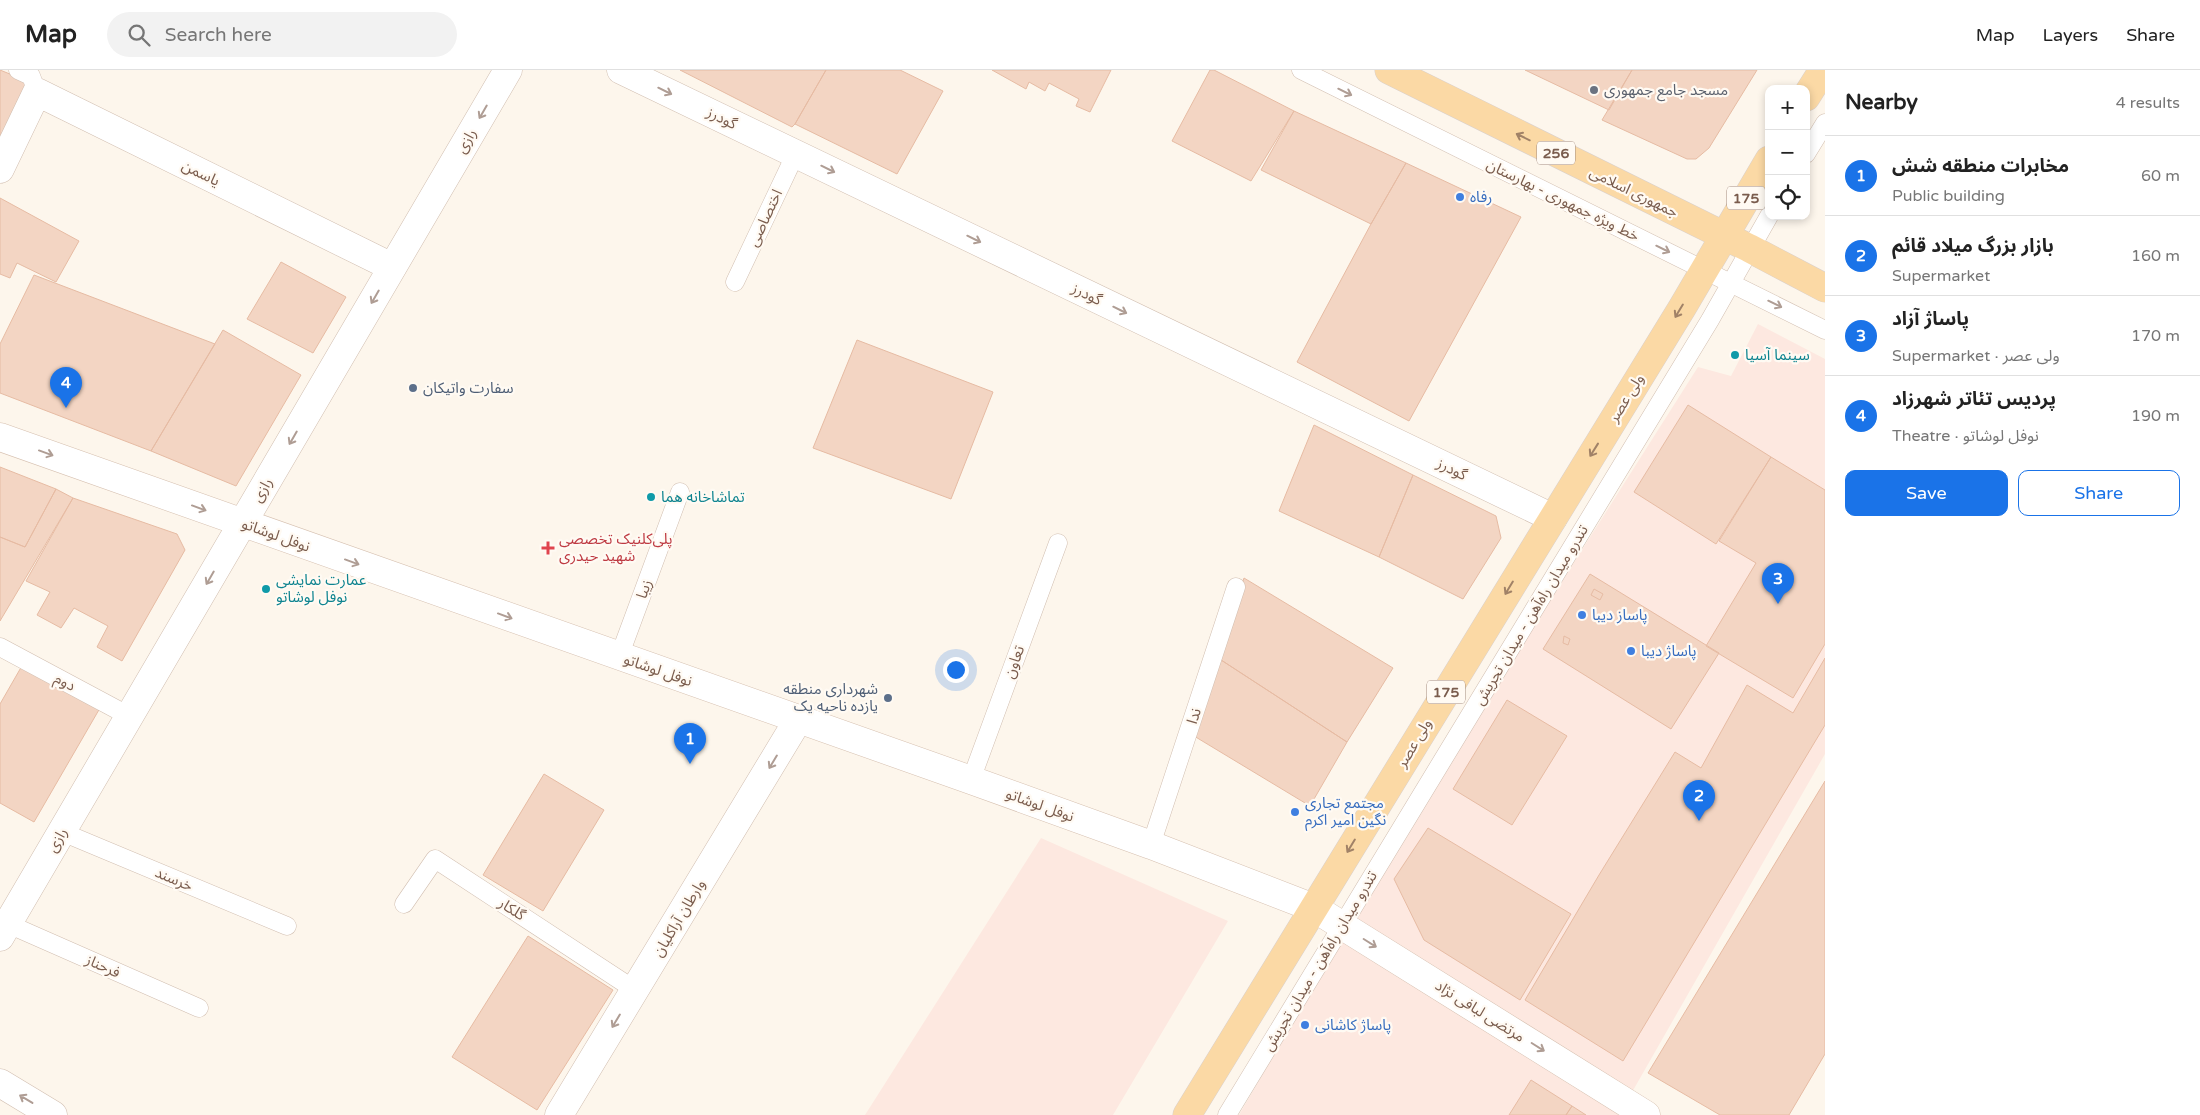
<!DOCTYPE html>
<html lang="en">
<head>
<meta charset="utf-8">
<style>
	:root { --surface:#fff; --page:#f2f2f2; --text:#222; --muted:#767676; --line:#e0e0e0; --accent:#1a73e8 }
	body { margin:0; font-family:"Varela Round","Noto Sans Arabic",sans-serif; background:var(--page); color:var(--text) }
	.controls { position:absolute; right:15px; top:15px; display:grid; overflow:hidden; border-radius:10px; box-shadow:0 2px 8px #0003 }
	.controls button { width:45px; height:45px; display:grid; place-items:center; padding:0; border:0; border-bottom:1px solid var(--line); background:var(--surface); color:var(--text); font:25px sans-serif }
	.you { position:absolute; left:955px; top:599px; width:18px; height:18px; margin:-12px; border:4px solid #fff; border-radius:50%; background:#1a73e8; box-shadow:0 0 0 8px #1a73e833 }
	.badge { display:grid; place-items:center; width:32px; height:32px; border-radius:50%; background:var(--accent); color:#fff; font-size:16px; font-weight:700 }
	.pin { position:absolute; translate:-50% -41px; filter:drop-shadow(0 1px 2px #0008) }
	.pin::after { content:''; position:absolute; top:26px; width:18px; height:15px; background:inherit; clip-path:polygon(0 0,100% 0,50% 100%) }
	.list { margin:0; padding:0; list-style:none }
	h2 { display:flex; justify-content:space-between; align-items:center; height:65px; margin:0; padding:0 20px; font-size:21px }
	h2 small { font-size:16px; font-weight:400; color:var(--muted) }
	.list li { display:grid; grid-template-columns:32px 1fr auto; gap:15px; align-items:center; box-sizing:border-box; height:80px; padding:0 20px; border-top:1px solid var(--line) }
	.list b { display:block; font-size:19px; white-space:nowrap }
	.list p { margin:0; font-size:16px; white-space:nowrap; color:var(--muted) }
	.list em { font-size:16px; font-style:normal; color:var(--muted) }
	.actions { display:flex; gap:10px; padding:15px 20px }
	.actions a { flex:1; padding:11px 0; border:1px solid var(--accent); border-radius:10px; text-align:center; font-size:18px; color:var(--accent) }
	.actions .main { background:var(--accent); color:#fff }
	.icon { flex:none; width:28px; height:28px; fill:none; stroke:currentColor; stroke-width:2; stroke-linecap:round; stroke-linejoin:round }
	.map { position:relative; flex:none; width:1825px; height:1045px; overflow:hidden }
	header { display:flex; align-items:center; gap:30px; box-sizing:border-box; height:70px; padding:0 25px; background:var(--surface); border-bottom:1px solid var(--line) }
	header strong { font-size:24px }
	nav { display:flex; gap:28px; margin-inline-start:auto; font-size:18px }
	.search { width:350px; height:45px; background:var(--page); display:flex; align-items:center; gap:12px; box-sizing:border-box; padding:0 18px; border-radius:28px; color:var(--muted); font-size:19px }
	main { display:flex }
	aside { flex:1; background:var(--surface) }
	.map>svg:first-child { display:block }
	.commercial { fill:#fde8e0 }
	.building { fill:#f3d5c3; stroke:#e6bba3 }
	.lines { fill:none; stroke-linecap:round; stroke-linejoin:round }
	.service-casing { stroke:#d1beb0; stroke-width:19 }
	.minor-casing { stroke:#d1beb0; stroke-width:29 }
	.tertiary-casing { stroke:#d1beb0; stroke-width:29 }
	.secondary-casing { stroke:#d6c0b0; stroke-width:29 }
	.primary-casing { stroke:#dad1cd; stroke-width:29 }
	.service { stroke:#fff; stroke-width:18 }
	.minor { stroke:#fff; stroke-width:28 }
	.tertiary { stroke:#fff; stroke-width:28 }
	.secondary { stroke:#fff; stroke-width:28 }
	.primary { stroke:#fbd9a5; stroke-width:28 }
	.oneway { stroke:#af9d94 }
	.oneway2 { stroke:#a18267 }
	.worship-dot { fill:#6b7280; stroke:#fffaf3; stroke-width:2 }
	.shop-dot { fill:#3f7fe0; stroke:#fffaf3; stroke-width:2 }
	.culture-dot { fill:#0f9aa8; stroke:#fffaf3; stroke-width:2 }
	.service-dot { fill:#5c6f8a; stroke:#fffaf3; stroke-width:2 }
	.health-dot { fill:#e0444e; stroke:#fffaf3; stroke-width:2 }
	.labels { text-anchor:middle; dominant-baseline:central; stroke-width:4.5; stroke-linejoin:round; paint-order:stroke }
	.shield { fill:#fffaf3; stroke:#a28b7f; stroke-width:1 }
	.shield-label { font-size:14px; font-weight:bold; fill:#7a5c4d }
	.worship-label { font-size:15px; fill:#5b616d; stroke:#fffaf3; text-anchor:start }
	.street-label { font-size:15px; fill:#7a5c4d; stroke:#fffaf3 }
	.shop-label { font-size:15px; fill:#366cbe; stroke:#fffaf3; text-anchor:start }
	.culture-label { font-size:15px; fill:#0d838f; stroke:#fffaf3; text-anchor:start }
	.service-label { font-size:15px; fill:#4e5e75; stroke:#fffaf3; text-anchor:start }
	.health-label { font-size:15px; fill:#be3a42; stroke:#fffaf3; text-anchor:start }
</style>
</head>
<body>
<header>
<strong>Map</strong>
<div class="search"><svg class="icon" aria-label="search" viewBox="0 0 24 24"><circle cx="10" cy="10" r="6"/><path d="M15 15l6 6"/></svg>Search here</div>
<nav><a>Map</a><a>Layers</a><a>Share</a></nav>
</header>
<main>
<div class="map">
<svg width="1825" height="1045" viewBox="0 0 1825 1045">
	<rect width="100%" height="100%" fill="#fdf6ec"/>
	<path class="commercial" d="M1758,254L1825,289V684L1619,1045H1239L1401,765L1698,297L1731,306Z
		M1041,768L1228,851L1113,1045H865Z"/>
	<path class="building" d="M0,0L27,11L0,69Z
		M680,0H826L795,54L792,57Z
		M826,0H900L943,21L897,104L795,54Z
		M992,0H1111L1090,42L1076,36L1079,29L1049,13L1045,21L1029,12L1026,19Z
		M1210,0H1214L1294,41L1251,111L1172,71Z
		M1525,0H1632L1609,40Z
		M1632,0H1757L1709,78L1696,89H1687L1602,50Z
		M1294,41L1406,93L1371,154L1261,100Z
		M1406,93L1521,147L1409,351L1297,292L1371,154Z
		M0,128L79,171L56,212L17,193L10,208L0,204Z
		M281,192L346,227L313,283L247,249Z
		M34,205L215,274L151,381L0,323V274Z
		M223,260L301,305L236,416L151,381Z
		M857,270L993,322L951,429L813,378Z
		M1688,335L1771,387L1716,474L1634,422Z
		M1314,355L1413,405L1379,487L1279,441Z
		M1771,387L1825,420V574L1793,628L1706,576L1756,493L1719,471Z
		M0,397L56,419L25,477L0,467Z
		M1413,405L1496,446L1501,468L1463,529L1379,487Z
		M56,419L73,428L0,551V467L25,477Z
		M73,428L177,464L185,480L122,591L97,577L108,556L74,538L61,558L37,545L50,522L26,511Z
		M1590,504L1719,583L1671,659L1543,579Z
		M1244,508L1393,598L1347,672L1218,588Z
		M1594,519L1603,524L1600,530L1591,525Z
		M1564,566L1570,569L1568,575L1563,573Z
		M1218,588L1347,672L1310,736L1194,666Z
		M1825,588V655L1623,991L1525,930L1599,805L1675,682L1701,698L1747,615L1793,643Z
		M23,594L100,638L34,752L0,733V634Z
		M1507,630L1567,666L1512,755L1453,719Z
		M544,704L604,740L543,841L483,805Z
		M1825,711V984L1789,1045H1720L1648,1003Z
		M1428,758L1571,844L1520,930L1424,870L1394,809Z
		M528,866L613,920L537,1040L452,987Z
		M1531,1010L1572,1036L1566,1045H1509Z
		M1572,1036L1586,1045H1566Z"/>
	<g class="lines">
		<g class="service-casing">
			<path id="service" d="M18,0L31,6L37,22
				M1301,0L1825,260
				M1806,84L1825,53
				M735,212L796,83
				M0,577L129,646
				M619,587L680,422
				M971,710L1058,473
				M62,762L287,856
				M1151,775L1236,517
				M404,834L435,789L635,920
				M8,854L199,938
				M1227,1045L1710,250L1769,146"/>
		</g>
		<g class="minor-casing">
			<path id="minor" d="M621,0L1553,448
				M0,99L37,22L392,197
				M0,1013L53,1045
				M559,1045L798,650"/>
		</g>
		<g class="tertiary-casing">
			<path id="tertiary" d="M0,867L508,0"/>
		</g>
		<g class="secondary-casing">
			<path id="secondary" d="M0,367L971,710L1151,775L1314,838L1646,1045"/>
		</g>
		<g class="primary-casing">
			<path id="primary" d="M1389,0L1749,178L1825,218
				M1806,27L1823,0
				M1187,1045L1682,238L1769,90"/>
		</g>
		<use href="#service" class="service"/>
		<use href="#minor" class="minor"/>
		<use href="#tertiary" class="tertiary"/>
		<use href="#secondary" class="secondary"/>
		<use href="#primary" class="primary"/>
	</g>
	<defs><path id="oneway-shaft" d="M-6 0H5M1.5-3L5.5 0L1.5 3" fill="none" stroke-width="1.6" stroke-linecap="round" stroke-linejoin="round" transform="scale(1.25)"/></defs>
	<g class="oneway">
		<use href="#oneway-shaft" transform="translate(665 21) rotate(26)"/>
		<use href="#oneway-shaft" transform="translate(1345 22) rotate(26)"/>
		<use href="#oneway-shaft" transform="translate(483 42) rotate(120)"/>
		<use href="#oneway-shaft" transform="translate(828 99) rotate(26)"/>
		<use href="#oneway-shaft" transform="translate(974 169) rotate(26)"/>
		<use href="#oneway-shaft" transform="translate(1663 179) rotate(26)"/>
		<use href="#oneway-shaft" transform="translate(375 227) rotate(120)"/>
		<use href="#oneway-shaft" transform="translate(1775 234) rotate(26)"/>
		<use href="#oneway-shaft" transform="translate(1120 240) rotate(26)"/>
		<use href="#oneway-shaft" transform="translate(293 368) rotate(120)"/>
		<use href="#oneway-shaft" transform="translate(46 383) rotate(20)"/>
		<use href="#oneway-shaft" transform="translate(199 438) rotate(20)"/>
		<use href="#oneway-shaft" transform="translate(352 492) rotate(20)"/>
		<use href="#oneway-shaft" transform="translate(210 508) rotate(120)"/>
		<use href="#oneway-shaft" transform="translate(505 546) rotate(20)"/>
		<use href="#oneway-shaft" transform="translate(773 692) rotate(121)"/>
		<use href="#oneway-shaft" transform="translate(1370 873) rotate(32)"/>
		<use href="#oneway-shaft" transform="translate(616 951) rotate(121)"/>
		<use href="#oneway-shaft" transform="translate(1538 977) rotate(32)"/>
		<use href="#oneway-shaft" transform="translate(26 1029) rotate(-149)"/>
	</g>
	<g class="oneway2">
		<use href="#oneway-shaft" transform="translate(1523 67) rotate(-154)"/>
		<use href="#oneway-shaft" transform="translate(1679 241) rotate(121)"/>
		<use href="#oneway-shaft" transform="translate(1594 380) rotate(122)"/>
		<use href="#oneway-shaft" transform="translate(1509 518) rotate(121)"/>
		<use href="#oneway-shaft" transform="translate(1351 776) rotate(121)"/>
	</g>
	<circle class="worship-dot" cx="1594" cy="20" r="5"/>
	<g class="shop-dot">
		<circle cx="1460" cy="127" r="5"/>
		<circle cx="1582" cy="545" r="5"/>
		<circle cx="1631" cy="581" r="5"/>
		<circle cx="1295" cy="742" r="5"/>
		<circle cx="1305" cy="955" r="5"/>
	</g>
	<g class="culture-dot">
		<circle cx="1735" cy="285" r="5"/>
		<circle cx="651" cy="427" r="5"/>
		<circle cx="266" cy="519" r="5"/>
	</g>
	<g class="service-dot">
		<circle cx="413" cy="318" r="5"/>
		<circle cx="888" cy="628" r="5"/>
	</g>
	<path class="health-dot" d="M545.5 470.5h5v5h5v5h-5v5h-5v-5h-5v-5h5z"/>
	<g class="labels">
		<g class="shield">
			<rect x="1537" y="71.5" width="38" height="23" rx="4"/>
			<rect x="1727" y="116.5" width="38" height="23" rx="4"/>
			<rect x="1427" y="610.5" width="38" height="23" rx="4"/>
		</g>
		<g class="shield-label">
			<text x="1556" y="83">256</text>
			<text x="1746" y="128">175</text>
			<text x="1446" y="622">175</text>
		</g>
		<g class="worship-label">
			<text x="1604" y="20">مسجد جامع جمهوری</text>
		</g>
		<g class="street-label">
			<text transform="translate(722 48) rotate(26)">گودرز</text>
			<text transform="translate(466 71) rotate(-60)">رازی</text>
			<text transform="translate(201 103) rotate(26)">یاسمن</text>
			<text transform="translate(1634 122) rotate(26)">جمهوری اسلامی</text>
			<text transform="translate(1563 130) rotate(26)">خط ویژه جمهوری - بهارستان</text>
			<text transform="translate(765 148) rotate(-65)">اختصاصی</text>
			<text transform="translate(1087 224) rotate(26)">گودرز</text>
			<text transform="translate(1626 328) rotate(-58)">ولی عصر</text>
			<text transform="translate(1452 399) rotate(26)">گودرز</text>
			<text transform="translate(262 420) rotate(-60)">رازی</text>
			<text transform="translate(276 465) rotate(20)">نوفل لوشاتو</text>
			<text transform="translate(644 519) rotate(-70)">زیبا</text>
			<text transform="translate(1531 545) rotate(-59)">تندرو میدان راه‌آهن - میدان تجریش</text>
			<text transform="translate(1014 592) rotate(-70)">تعاون</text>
			<text transform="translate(658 600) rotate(19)">نوفل لوشاتو</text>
			<text transform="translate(65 612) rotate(28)">دوم</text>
			<text transform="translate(1194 646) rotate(-72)">ندا</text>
			<text transform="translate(1414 673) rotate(-59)">ولی عصر</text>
			<text transform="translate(1040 735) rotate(20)">نوفل لوشاتو</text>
			<text transform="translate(57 770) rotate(-60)">رازی</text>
			<text transform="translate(174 809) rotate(23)">خرسند</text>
			<text transform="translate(512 839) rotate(33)">گلکار</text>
			<text transform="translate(679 848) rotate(-59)">وارطان آراکلیان</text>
			<text transform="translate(1320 891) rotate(-59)">تندرو میدان راه‌آهن - میدان تجریش</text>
			<text transform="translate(103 896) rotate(24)">فرحناز</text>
			<text transform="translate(1480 941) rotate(32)">مرتضی لبافی نژاد</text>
		</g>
		<g class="shop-label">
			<text x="1470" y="127">رفاه</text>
			<text x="1592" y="545">پاساز دیبا</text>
			<text x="1641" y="581">پاساژ دیبا</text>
			<text x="1305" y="733">مجتمع تجاری<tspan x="1305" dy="17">نگین امیر اکرم</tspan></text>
			<text x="1315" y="955">پاساژ کاشانی</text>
		</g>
		<g class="culture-label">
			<text x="1745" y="285">سینما آسیا</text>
			<text x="661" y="427">تماشاخانه هما</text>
			<text x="276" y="510">عمارت نمایشی<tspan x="276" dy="17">نوفل لوشاتو</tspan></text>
		</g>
		<g class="service-label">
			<text x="423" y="318">سفارت واتیکان</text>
			<text x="878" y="619" text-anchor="end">شهرداری منطقه<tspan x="878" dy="17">یازده ناحیه یک</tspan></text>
		</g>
		<g class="health-label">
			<text x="559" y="469">پلی‌کلنیک تخصصی<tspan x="559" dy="17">شهید حیدری</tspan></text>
		</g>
	</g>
</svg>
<div class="controls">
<button>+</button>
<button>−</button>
<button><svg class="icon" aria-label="locate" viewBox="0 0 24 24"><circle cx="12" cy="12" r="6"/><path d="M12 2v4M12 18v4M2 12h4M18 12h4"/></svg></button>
</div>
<div class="you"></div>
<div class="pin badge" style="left:690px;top:694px">1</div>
<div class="pin badge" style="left:1699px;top:751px">2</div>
<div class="pin badge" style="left:1778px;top:534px">3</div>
<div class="pin badge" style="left:66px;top:338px">4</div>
</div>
<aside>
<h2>Nearby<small>4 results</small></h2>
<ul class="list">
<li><span class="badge">1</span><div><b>مخابرات منطقه شش</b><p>Public building</p></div><em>60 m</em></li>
<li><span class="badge">2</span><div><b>بازار بزرگ میلاد قائم</b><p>Supermarket</p></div><em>160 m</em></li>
<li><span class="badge">3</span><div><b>پاساژ آزاد</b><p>Supermarket · ولی عصر</p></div><em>170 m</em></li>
<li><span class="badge">4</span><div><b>پردیس تئاتر شهرزاد</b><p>Theatre · نوفل لوشاتو</p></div><em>190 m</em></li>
</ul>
<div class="actions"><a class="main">Save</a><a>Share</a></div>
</aside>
</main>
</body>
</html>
